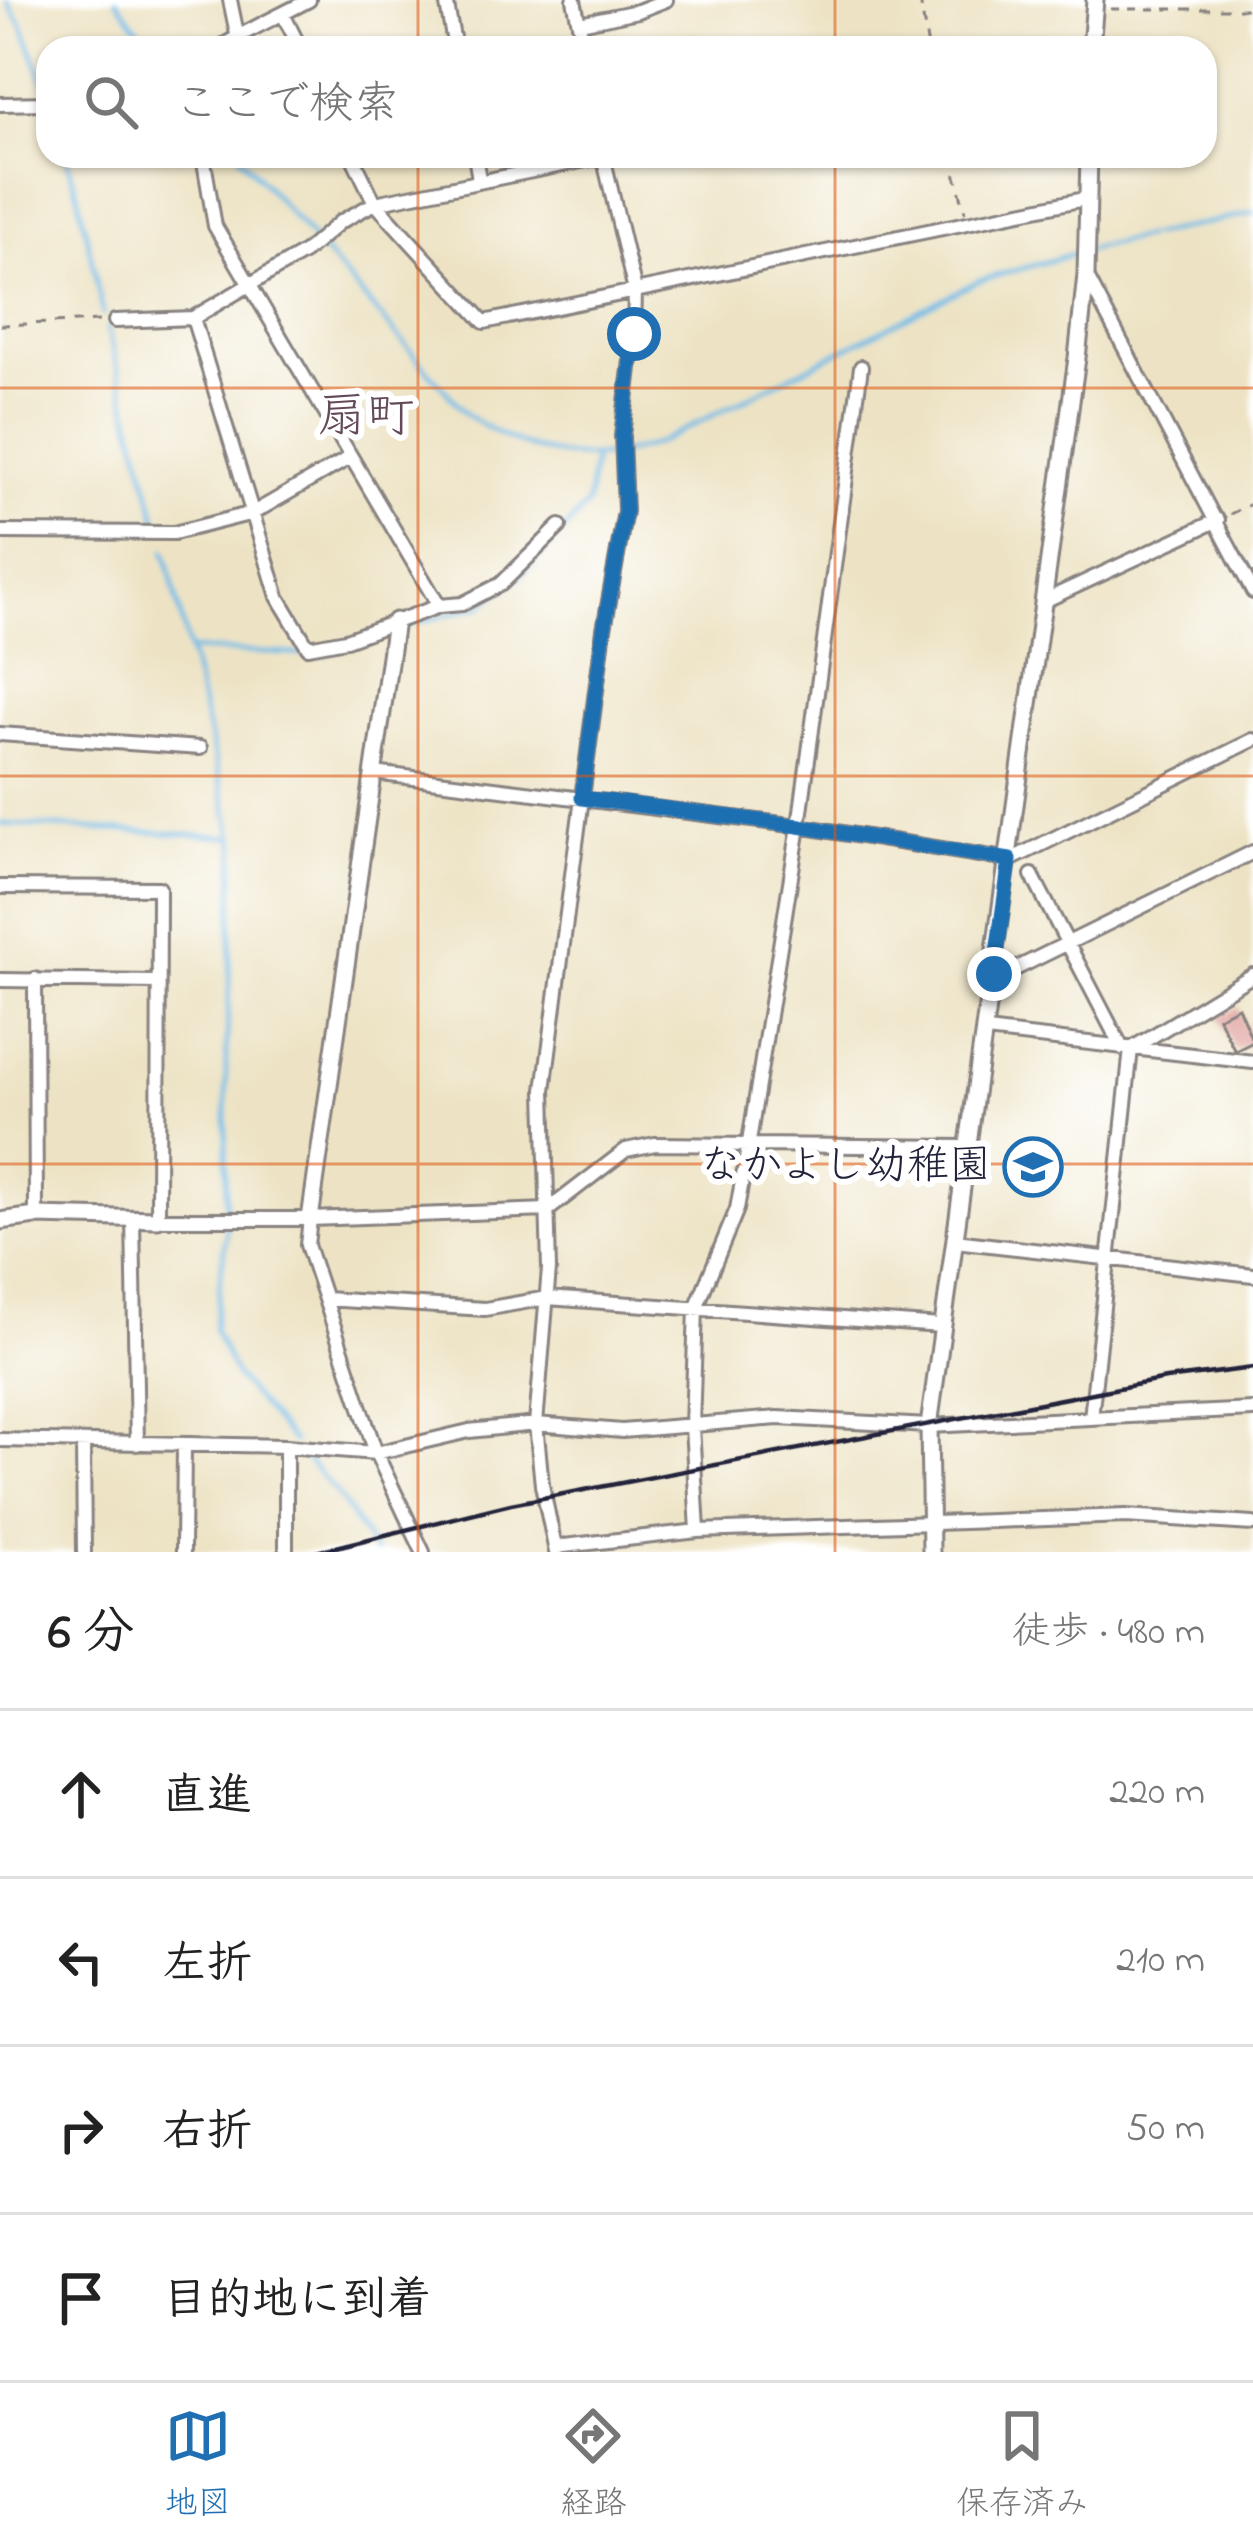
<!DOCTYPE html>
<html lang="ja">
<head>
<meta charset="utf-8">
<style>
	:root { --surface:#fff; --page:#f2f2f2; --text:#222; --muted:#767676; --line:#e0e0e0; --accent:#1f6fb2 }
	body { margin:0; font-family:"Indie Flower","Klee One",sans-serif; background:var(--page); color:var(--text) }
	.stop { position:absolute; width:36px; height:36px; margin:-27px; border:9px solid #1f6fb2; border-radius:50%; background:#fff }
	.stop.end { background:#1f6fb2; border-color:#fff; box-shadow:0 3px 12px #0008 }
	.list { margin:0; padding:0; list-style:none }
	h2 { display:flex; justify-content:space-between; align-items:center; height:156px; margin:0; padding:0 48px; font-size:51px }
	h2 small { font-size:39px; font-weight:400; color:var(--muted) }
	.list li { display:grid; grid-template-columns:78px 1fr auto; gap:36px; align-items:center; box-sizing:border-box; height:168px; padding:0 48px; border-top:3px solid var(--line) }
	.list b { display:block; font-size:45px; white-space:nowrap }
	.list em { font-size:39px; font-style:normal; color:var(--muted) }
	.icon { flex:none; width:66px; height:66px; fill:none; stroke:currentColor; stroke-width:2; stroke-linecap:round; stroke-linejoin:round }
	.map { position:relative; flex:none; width:1253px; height:1552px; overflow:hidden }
	.search { position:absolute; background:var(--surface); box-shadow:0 3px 9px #0004; left:36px; right:36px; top:36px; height:132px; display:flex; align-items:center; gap:30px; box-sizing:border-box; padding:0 42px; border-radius:36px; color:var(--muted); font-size:45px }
	.sheet { height:828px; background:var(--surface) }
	nav { display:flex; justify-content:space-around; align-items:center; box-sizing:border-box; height:168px; border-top:3px solid var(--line); background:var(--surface); font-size:33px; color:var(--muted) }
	nav a { display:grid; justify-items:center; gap:6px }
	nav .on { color:var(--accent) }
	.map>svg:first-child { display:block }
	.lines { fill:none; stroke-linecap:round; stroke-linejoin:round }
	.stream { stroke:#6dbbe8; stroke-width:4.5 }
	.building { fill:#dc9591 }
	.minor-casing { stroke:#888280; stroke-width:18 }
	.tertiary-casing { stroke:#888280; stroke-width:21 }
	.path { stroke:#888280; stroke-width:3; stroke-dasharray:9 9; stroke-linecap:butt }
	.minor { stroke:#fff; stroke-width:12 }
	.tertiary { stroke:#fff; stroke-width:15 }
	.rail { stroke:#22223b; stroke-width:4.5 }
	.route { stroke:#1f6fb2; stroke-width:15 }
	.grid { fill:none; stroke:#de560e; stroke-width:3; stroke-opacity:0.55 }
	.labels { text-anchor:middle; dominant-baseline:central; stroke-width:12; stroke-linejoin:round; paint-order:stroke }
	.poi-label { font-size:42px; fill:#22223b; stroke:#fff; text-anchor:end }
	.quarter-label { font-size:48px; fill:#634a59; stroke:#fff }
</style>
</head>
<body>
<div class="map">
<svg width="1253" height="1552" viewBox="0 0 1253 1552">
	<rect width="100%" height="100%" fill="#fff"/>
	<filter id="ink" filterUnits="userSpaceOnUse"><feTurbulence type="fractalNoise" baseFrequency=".00833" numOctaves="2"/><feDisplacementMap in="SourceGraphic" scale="24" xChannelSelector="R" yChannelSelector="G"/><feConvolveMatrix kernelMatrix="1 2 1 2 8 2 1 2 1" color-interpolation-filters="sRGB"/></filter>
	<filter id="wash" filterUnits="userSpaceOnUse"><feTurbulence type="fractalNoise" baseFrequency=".004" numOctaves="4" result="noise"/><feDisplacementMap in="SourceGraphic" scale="48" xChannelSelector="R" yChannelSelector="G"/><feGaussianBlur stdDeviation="2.7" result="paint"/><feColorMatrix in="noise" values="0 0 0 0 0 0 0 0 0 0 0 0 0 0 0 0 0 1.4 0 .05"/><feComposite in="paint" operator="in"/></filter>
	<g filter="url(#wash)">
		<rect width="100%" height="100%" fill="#ede3c4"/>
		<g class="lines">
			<path class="stream" d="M7,0L22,25L48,92
				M116,0L153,48
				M66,156L78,195L103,314
				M240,156L467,415C527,456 590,470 660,442L978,281L1098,247L1253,213
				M107,327L159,528
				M165,550L235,844L226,1064V1232L214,1331L237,1378L293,1442
				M411,624L480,606L519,578L587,505L594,458
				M190,650L321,655L380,635
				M0,824L234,837
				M300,1451L338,1495L375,1552"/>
		</g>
		<g id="blocks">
			<path class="building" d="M1238,1007L1253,1042L1235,1051L1218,1017Z"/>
		</g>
	</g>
	<g filter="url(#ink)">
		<use href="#blocks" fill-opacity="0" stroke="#888280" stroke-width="3"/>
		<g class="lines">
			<g class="minor-casing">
				<path id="minor" d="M230,0L237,34
					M446,0L455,48
					M574,0L584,48
					M284,16L300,48
					M580,23L638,11L666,0
					M219,48C247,30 279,16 309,0
					M0,104L48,103
					M203,156L215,226L439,606
					M352,156L375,203L484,322L1089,198
					M475,156L479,179
					M1086,275L1253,592
					M193,318L278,597L308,647L346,640L439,606L462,604L501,584L560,526
					M115,321L193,318L305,252L340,222L375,203L606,156
					M0,532L174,533L253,513L349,458
					M1046,600L1218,520
					M0,734L200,748
					M374,773L799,826L1010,860L1253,740
					M1032,875L1122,1048
					M0,887L159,888L158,1219H310L548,1210L626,1150L655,1144L967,1147
					M994,974L1003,975L1253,852
					M35,979L36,1216
					M0,980L157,982
					M986,1031L1253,1062
					M133,1217L137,1444
					M310,1219L307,1245L376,1453L423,1552
					M955,1241L1253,1275
					M325,1299L485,1309L547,1298L941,1326
					M1091,1418L1131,1049L1253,975
					M0,1440L286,1446L376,1453L469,1431L536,1424L622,1431L778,1418L929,1426L1253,1410
					M83,1442L84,1552
					M286,1446V1552
					M698,1531L692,1426L696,1308L737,1209L749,1142L799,826L861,367
					M555,1547L698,1531L993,1521L1125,1516L1253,1524
					M183,1552L184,1444
					M556,1552L542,1485L536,1424L549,1269L544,1090L604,629L625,511L622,436L634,334L635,291L603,156"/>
			</g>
			<g class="tertiary-casing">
				<path id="tertiary" d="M1091,48L1095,0
					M310,1219L395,621
					M0,1221L36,1216L158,1219
					M931,1552L929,1426L1077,358L1086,275L1089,156"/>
			</g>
			<path class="path" d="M920,0L928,48
				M1111,9H1253
				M951,156L965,212
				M0,325L101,321
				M1230,514L1253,503"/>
			<use href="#minor" class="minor"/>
			<use href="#tertiary" class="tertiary"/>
			<path class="rail" d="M316,1552L511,1504L1166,1379L1253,1368"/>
		</g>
	</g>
	<g class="lines" filter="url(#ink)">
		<path class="route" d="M634,334L622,436L625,511L604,629L582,798L799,826L1010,860L994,974"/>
	</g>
	<path class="grid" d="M418,0V48M835,0V48M418,156V1552M835,156V1552M0,388H1253M0,776H1253M0,1164H1253"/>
	<defs>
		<g id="school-ring" transform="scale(3)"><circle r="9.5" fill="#fff" stroke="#1f6fb2" stroke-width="1.5"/><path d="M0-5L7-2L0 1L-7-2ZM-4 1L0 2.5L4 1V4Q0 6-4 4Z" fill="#1f6fb2"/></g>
	</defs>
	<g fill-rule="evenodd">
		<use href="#school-ring" x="1033" y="1167"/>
	</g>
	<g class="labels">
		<g class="poi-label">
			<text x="991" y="1167">なかよし幼稚園</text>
		</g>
		<g class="quarter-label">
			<text x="366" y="419">扇町</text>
		</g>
	</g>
</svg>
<div class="stop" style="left:634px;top:334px"></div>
<div class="stop end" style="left:994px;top:974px"></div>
<div class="search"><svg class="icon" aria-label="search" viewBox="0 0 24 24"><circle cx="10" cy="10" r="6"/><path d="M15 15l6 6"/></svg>ここで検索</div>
</div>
<section class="sheet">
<h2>6 分<small>徒歩 · 480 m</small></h2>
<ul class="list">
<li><svg class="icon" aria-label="ahead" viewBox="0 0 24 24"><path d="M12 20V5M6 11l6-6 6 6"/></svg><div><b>直進</b></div><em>220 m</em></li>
<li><svg class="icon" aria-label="left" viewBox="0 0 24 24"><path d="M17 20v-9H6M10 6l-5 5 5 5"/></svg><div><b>左折</b></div><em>210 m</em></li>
<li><svg class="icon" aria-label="right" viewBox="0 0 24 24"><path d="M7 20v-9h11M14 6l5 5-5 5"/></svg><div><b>右折</b></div><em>50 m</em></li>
<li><svg class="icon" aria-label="arrive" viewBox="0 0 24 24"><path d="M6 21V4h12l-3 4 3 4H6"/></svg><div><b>目的地に到着</b></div></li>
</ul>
</section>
<nav>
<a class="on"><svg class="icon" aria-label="map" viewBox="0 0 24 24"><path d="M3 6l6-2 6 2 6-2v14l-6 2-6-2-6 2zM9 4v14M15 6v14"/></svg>地図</a>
<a><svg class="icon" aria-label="directions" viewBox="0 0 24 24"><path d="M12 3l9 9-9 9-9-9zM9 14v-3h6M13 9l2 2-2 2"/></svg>経路</a>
<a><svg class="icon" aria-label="saved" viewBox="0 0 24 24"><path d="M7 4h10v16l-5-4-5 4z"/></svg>保存済み</a>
</nav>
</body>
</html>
